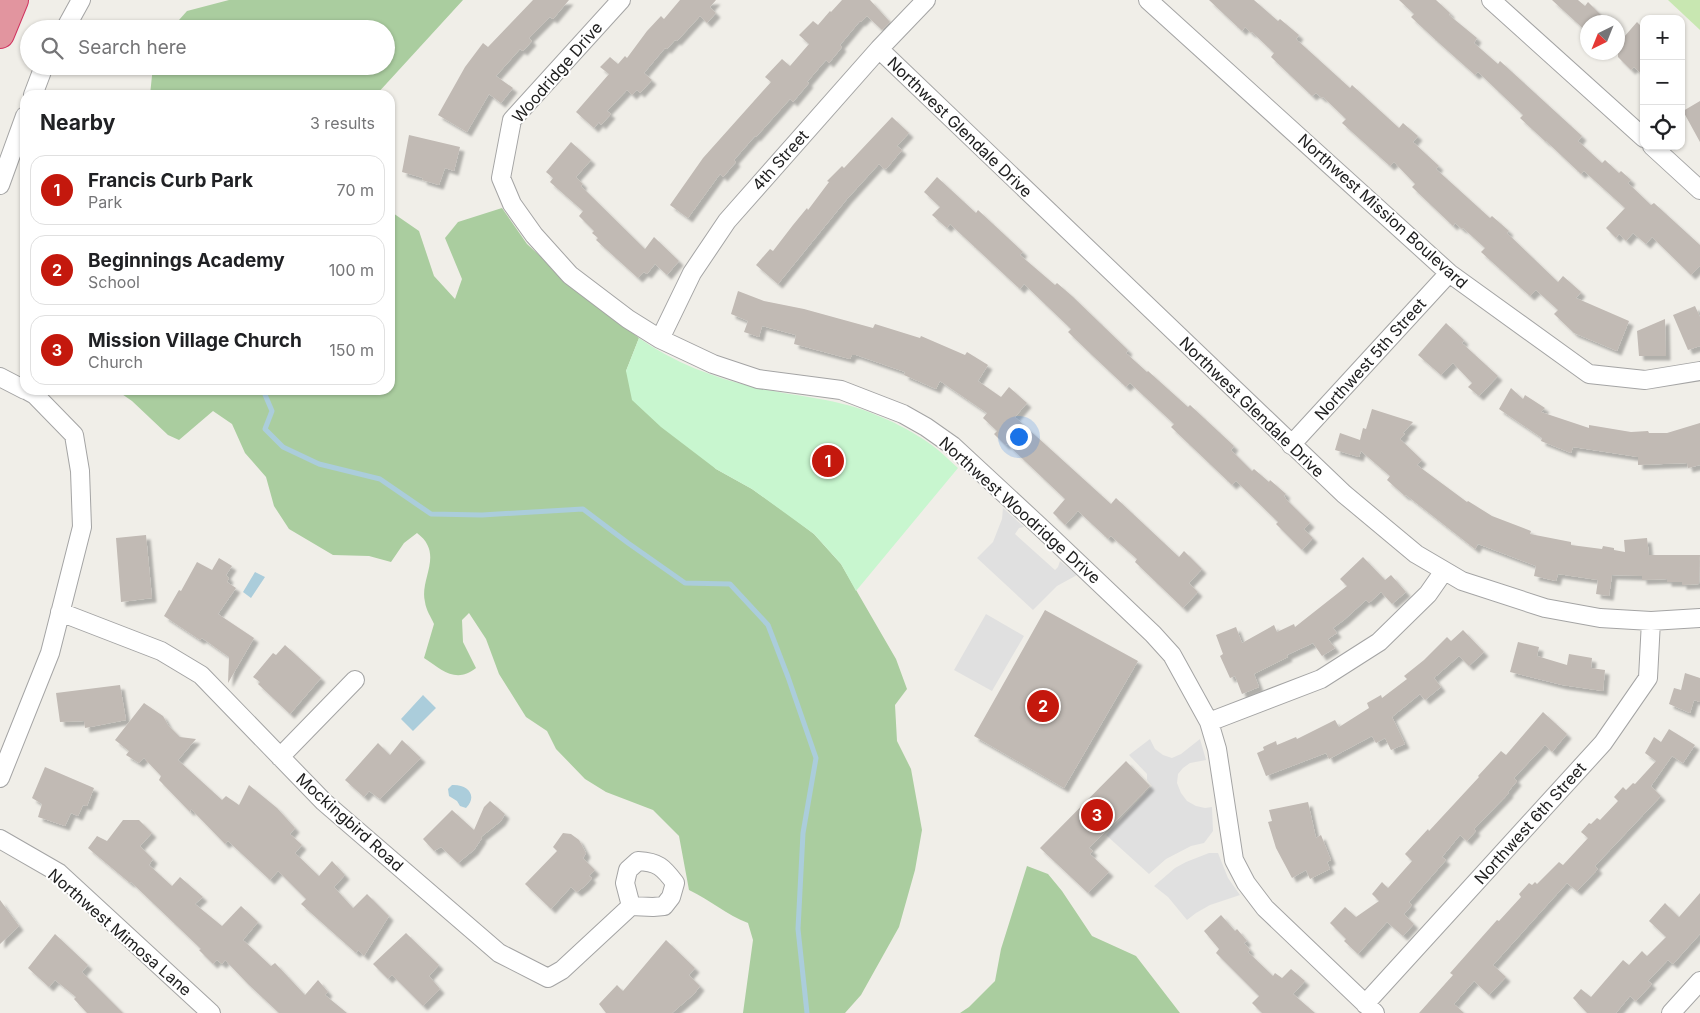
<!DOCTYPE html>
<html lang="en">
<head>
<meta charset="utf-8">
<style>
	:root { --surface:#fff; --page:#f6f6f6; --text:#202124; --muted:#757577; --line:#e0e0e0; --accent:#c4180d }
	body { margin:0; font-family:Inter,sans-serif; background:var(--page); color:var(--text) }
	.controls { position:absolute; right:15px; top:15px; display:grid; overflow:hidden; border-radius:10px; box-shadow:0 1px 4px #0004 }
	.controls button { width:45px; height:45px; display:grid; place-items:center; padding:0; border:0; border-bottom:1px solid var(--line); background:var(--surface); color:var(--text); font:25px sans-serif }
	.compass { position:absolute; left:1580px; top:15px; width:45px; height:45px; border-radius:50%; background:var(--surface); box-shadow:0 1px 4px #0004; rotate:223deg }
	.you { position:absolute; left:1018px; top:436px; width:18px; height:18px; margin:-12px; border:4px solid #fff; border-radius:50%; background:#1a73e8; box-shadow:0 0 0 8px #1a73e833 }
	.badge { display:grid; place-items:center; width:32px; height:32px; border-radius:50%; background:var(--accent); color:#fff; font-size:16px; font-weight:700 }
	.pin { position:absolute; translate:-50% -50%; border:2px solid #fff; box-shadow:0 1px 5px #0006 }
	.list { margin:0; padding:0; list-style:none }
	h2 { display:flex; justify-content:space-between; align-items:center; height:65px; margin:0; padding:0 20px; font-size:21px }
	h2 small { font-size:16px; font-weight:400; color:var(--muted) }
	.list li { display:grid; grid-template-columns:32px 1fr auto; gap:15px; align-items:center; box-sizing:border-box; height:70px; margin:0 10px 10px; padding:0 10px; border:1px solid var(--line); border-radius:15px }
	.list b { display:block; font-size:19px; white-space:nowrap }
	.list p { margin:0; font-size:16px; white-space:nowrap; color:var(--muted) }
	.list em { font-size:16px; font-style:normal; color:var(--muted) }
	.icon { flex:none; width:28px; height:28px; fill:none; stroke:currentColor; stroke-width:2; stroke-linecap:round; stroke-linejoin:round }
	.map { position:relative; flex:none; width:1700px; height:1013px; overflow:hidden }
	.search { position:absolute; background:var(--surface); box-shadow:0 1px 4px #0004; left:20px; top:20px; width:375px; height:55px; display:flex; align-items:center; gap:12px; box-sizing:border-box; padding:0 18px; border-radius:28px; color:var(--muted); font-size:19px }
	.panel { position:absolute; background:var(--surface); box-shadow:0 1px 4px #0004; left:20px; top:90px; width:375px; height:305px; border-radius:15px }
	.map>svg:first-child { display:block }
	.grass { fill:#c8e7b1 }
	.forest { fill:#aacd9f }
	.park { fill:#c8f6cf }
	.parking { fill:#e0e0e0 }
	.water { fill:#abcddb }
	.lines { fill:none; stroke-linecap:round; stroke-linejoin:round }
	.stream { stroke:#abcddb; stroke-width:5 }
	.building { fill:#c1bab4; filter:url(#shadow) }
	.street-casing { stroke:#a4a4a4; stroke-width:20 }
	.highway-casing { stroke:#d0335f; stroke-width:30 }
	.street { stroke:#fff; stroke-width:18 }
	.highway { stroke:#e2959f; stroke-width:28 }
	.labels { text-anchor:middle; dominant-baseline:central; stroke-width:4; stroke-linejoin:round; paint-order:stroke }
	.street-label { font-size:16px; fill:#202020; stroke:#fff }
</style>
</head>
<body>
<div class="map">
<svg width="1700" height="1013" viewBox="0 0 1700 1013">
	<defs>
		<filter id="shadow"><feDropShadow dx="4.5" dy="4.5" stdDeviation="1" flood-color="#0004"/></filter>
	</defs>
	<rect width="100%" height="100%" fill="#f0eee8"/>
	<path class="grass" d="M1668,0H1700V30Z"/>
	<path class="forest" d="M229,0H463L376,95H150L153,66H386V29H171L187,11Z
		M502,208L527,244L564,278L639,338L626,371L716,469L752,489L789,515L814,534L841,564L896,659L907,689L895,705L897,741L911,769L922,830L915,870L899,927L861,995L845,1013H743L753,940L748,923C727,915 710,900 689,890L679,836L653,810L606,792L585,779L556,749L547,731L526,717L499,674L486,639L469,613L462,620L463,642L476,668C456,684 442,670 424,658L434,624C431,617 426,610 425,602C419,579 445,554 417,533L404,543L391,562L369,556L333,555L289,529L274,506L266,477L245,453L232,424L213,411L179,440L168,435L132,401L116,390H390V211L419,231L434,276L455,299L462,279L445,238L458,222Z
		M1027,866L1048,874L1062,891L1092,936L1136,956L1180,1013H960L969,1007L995,981L1001,949Z"/>
	<path class="park" d="M639,338C673,362 714,378 754,387C795,397 837,398 876,415C892,421 909,430 923,439C936,447 947,458 958,468L856,591L841,564L814,534L752,489L716,469L661,427L632,400L626,371Z"/>
	<path class="parking" d="M1003,508L1024,527L1019,528L1015,534L1055,570L1058,567L1060,561L1077,575L1057,586L1033,610L977,558L993,542L1002,519Z
		M986,614L1024,636L992,691L954,670Z
		M1150,739L1155,749L1163,755L1172,758L1181,754L1200,739L1206,760L1190,763L1183,768L1178,774L1177,783L1181,793L1187,801L1196,806L1205,808L1212,807L1213,831L1204,843L1191,846L1166,859L1149,874L1106,835L1152,786L1147,780V774L1129,755Z
		M1209,853H1218L1228,878L1240,895L1210,905L1196,913L1187,920L1168,897L1154,886L1175,868L1186,862Z"/>
	<path class="water" d="M255,572L265,577L251,598L243,592Z
		M423,695L436,708L413,731L401,719Z
		M452,785C468,784 478,796 466,808L460,806L457,801L449,796L448,789Z"/>
	<g class="lines">
		<path class="stream" d="M263,390L272,411L265,429L283,447L319,464L380,479L431,514L482,515L583,509L628,543L685,583L730,584L768,625L788,677L816,758L803,833L798,929L807,1013"/>
	</g>
	<path class="building" d="M533,0H569L553,19L550,17L529,38L532,41L523,51L520,49L496,76L513,88L501,103L489,94L467,132L438,115L465,67L483,43L488,47Z
		M680,0H716L710,7L716,13L707,23L700,16L677,41L675,40L667,49L665,48L644,73L652,80L640,93L637,90L632,95L627,90L607,111L611,114L601,125L599,122L594,128L576,112L609,74L600,67L610,57L618,64L625,56L627,58L647,31L661,16L664,19Z
		M842,0H870L890,22L882,30L867,16L861,22L860,21L840,45L842,47L829,63L826,60L807,82L809,83L793,102L790,99L756,137L755,136L734,160L736,162L723,177L720,174L688,218L670,205L703,158L771,82L765,77L782,59L790,66L809,44L799,35L813,21L818,25L830,11L831,12Z
		M1209,0H1254L1278,21L1280,19L1299,35L1296,39L1350,88L1352,85L1399,128L1403,123L1418,136L1413,142L1439,166L1436,169L1490,218L1492,216L1509,231L1507,233L1558,282L1563,276L1581,292L1576,298L1629,321L1617,351L1574,333L1554,314L1558,310L1536,290L1530,296L1481,252L1485,248L1463,228L1462,229L1455,223L1453,226L1412,187L1415,184L1394,162L1390,166L1342,123L1346,119L1323,97L1322,98L1316,93L1312,96L1271,57L1274,53L1252,32L1251,33L1245,27L1242,31Z
		M1399,0H1436L1450,13L1449,15L1477,38L1474,43L1498,64L1500,61L1582,136L1578,141L1602,163L1605,160L1619,173L1621,171L1631,180L1628,183L1651,205L1654,203L1700,245V266L1691,275L1652,237L1646,244L1633,233L1626,241L1619,234L1616,238L1606,228L1625,208L1584,171L1581,174L1546,141V142L1520,118L1523,115L1478,72L1475,75L1439,43L1411,17L1414,14Z
		M1552,0H1578L1585,6L1588,2L1608,22H1588V33Z
		M1637,22L1644,29V76L1634,67L1631,70L1618,57V44Z
		M1700,101V142L1683,111Z
		M892,117L909,133L897,146L902,150L887,168L884,169L879,164L847,199L778,284L756,265L770,249L773,251L793,225L807,208L808,210L829,182L827,181L842,166L844,168Z
		M409,135L460,147L454,171L445,168L439,185L422,180L423,178L402,172Z
		M571,142L591,160L576,177L583,184L581,186L645,249L654,237L679,261L667,275L655,264L647,274L644,272L638,278L596,240L598,238L592,233L594,231L579,216L583,211L550,182L553,178L546,172Z
		M937,177L976,213L978,210L1023,252L1020,255L1055,285L1057,283L1072,296L1128,350L1126,353L1147,372L1148,371L1188,407L1190,405L1219,432L1234,446L1231,450L1252,471L1254,469L1269,482L1270,480L1286,494L1284,496L1286,499L1310,523L1304,529L1313,538L1302,550L1276,524L1278,522L1236,481L1232,485L1171,427L1174,424L1130,383L1126,387L1093,356L1068,332L1071,329L1024,284L1020,289L950,224L947,228L932,215L940,207L924,192Z
		M738,291L764,301L804,309L873,328L875,324L920,338L921,336L965,355L967,352L988,365L978,381L1001,397L1009,387L1027,403L1015,417L1111,504L1116,498L1179,557L1184,551L1202,569L1189,583L1198,592L1183,608L1135,562L1137,559L1111,536L1108,539L1078,511L1065,525L1053,513L1065,499L1007,444L1005,445L994,434L997,431L983,418L987,413L940,381L936,389L904,375L905,372L856,355H852L850,359L794,344L796,335L762,326L759,337L744,332L748,321L731,314Z
		M1695,306L1700,317V346L1688,350L1673,315Z
		M1665,319L1666,356H1639L1637,331Z
		M1446,323L1464,340L1462,343L1498,376L1479,396L1468,387L1472,383L1453,363L1441,375L1418,355Z
		M1511,388L1523,399L1525,395L1545,408L1541,412L1589,428V425L1631,432L1648,431L1649,433H1667L1700,423V465L1688,468L1687,463L1638,465V457L1573,447L1571,453L1541,441L1542,438L1499,409Z
		M1372,409L1413,422L1403,433L1405,434L1400,439L1422,460L1417,465L1467,502L1468,501L1492,516L1531,531L1530,534L1571,542V545L1602,549L1603,546L1614,548V550L1625,552L1624,540L1647,538L1649,555H1700L1699,584L1682,585V582H1667V579L1642,580V576L1612,575L1609,596L1596,594L1598,580L1558,574L1556,581L1534,576L1536,566L1478,544L1475,549L1406,495L1405,496L1387,480L1390,476L1361,451L1359,457L1335,450L1340,433L1360,440L1363,428L1366,429Z
		M146,535L152,598L121,602L116,538Z
		M1363,557L1385,580L1391,575L1406,592L1392,604L1381,592L1369,603L1366,600L1344,620L1333,628L1337,633L1328,639L1335,648L1322,656L1313,643L1287,655L1288,657L1254,674L1259,687L1242,694L1235,676L1230,678L1220,656L1223,654L1216,635L1236,627L1242,643L1274,625L1277,632L1294,624L1295,627L1347,586L1340,579Z
		M219,558L232,566L226,575L229,578L227,582L236,588L218,614L254,638L228,683L229,657L202,638L200,640L164,616L179,590L181,591L197,562L212,570Z
		M1045,610L1138,661L1064,788L974,736Z
		M1463,630L1484,652L1469,666L1459,656L1434,678L1441,687L1425,700L1420,694L1392,717L1405,744L1391,750L1385,738L1376,743L1372,736L1329,759L1326,753L1266,776L1257,753L1264,750L1263,747L1276,741L1277,745L1296,737L1297,739L1335,720L1339,727L1369,708L1367,703L1381,695L1382,698L1407,679L1404,676L1424,660L1447,637L1451,641Z
		M1518,642L1539,647L1537,656L1567,665L1569,654L1592,658L1591,668L1605,670L1603,691L1562,685L1510,672Z
		M285,645L321,678L290,714L258,684L260,682L253,677L273,653L276,655Z
		M1685,673L1700,678V702L1694,700L1690,713L1669,704L1674,688L1681,690Z
		M120,685L126,720L85,728L84,721L60,722L56,693Z
		M144,703L163,716L168,725L180,737L196,739L178,760L222,800L226,796L239,805L249,785L277,808L295,828L290,834L302,845L295,853L319,876L332,861L345,875L334,887L353,908L367,894L389,916L364,956L358,950L356,953L301,904L306,899L278,871L270,880L228,841L225,844L191,809L190,812L159,780L161,776L144,758L139,763L126,755L129,751L115,740Z
		M1543,712L1567,734L1552,752L1545,745L1514,778L1517,781L1508,792L1509,793L1474,829L1476,831L1467,841L1460,835L1442,857L1446,860L1409,902L1412,905L1404,914L1414,924L1403,936L1387,922L1358,954L1344,941L1346,939L1330,923L1345,907L1356,917L1379,901L1372,894L1382,882L1388,888L1412,861L1405,854L1428,829L1429,831L1479,777L1478,776L1501,751L1506,755Z
		M1669,729L1695,745L1683,763L1672,756L1651,786L1661,796L1595,866L1598,869L1577,891L1567,883L1493,965L1506,977L1489,995L1474,981L1454,1004L1464,1013H1419L1453,975L1450,973L1497,920L1499,921L1521,897L1519,894L1529,883L1532,885L1535,882L1537,884L1559,862L1563,865L1588,838L1581,832L1589,823L1591,824L1597,818L1600,820L1618,801L1614,797L1623,787L1626,790L1633,783L1635,784L1656,761L1645,753L1654,737L1661,742Z
		M402,740L421,758L380,799L369,791L364,797L345,780L378,743L390,755Z
		M1126,761L1150,786L1089,848L1093,851L1090,854L1109,872L1088,893L1040,848Z
		M45,767L94,788L87,806L83,805L78,816L71,813L65,826L38,817L42,804L32,798Z
		M490,801L505,814L501,821L481,837L482,838L474,850L458,863L441,847L434,851L423,839L452,810L474,830L484,807Z
		M1308,802L1316,838L1321,835L1331,860L1327,862L1330,869L1310,879L1306,870L1292,878L1276,848L1268,822L1272,821L1269,810Z
		M123,820H139L152,833L140,846L153,859L149,865L172,886L180,877L203,897L195,904L222,926L241,906L258,922L243,940L271,966L275,963L305,995L318,980L328,992L325,995L347,1013H279L248,984L225,960L222,964L217,960L213,964L199,950L201,949L131,882L130,883L88,848L97,836L107,841Z
		M563,833L571,834L579,840L586,853L583,858L595,870L589,876L592,878L585,886L577,892L571,887L551,909L525,884L557,851L553,847Z
		M1700,893V934L1673,964L1668,960L1648,981L1652,984L1636,1001L1630,996L1616,1013H1587L1573,998L1581,989L1591,997L1623,960L1629,965L1642,951L1647,956L1666,937L1649,921L1665,903L1679,917Z
		M0,900L19,926L0,944Z
		M1221,915L1235,931L1237,929L1247,941L1244,943L1250,950L1248,952L1273,976L1275,973L1282,978L1291,969L1305,981L1293,994L1315,1013H1262L1252,1003L1259,996L1216,953L1219,949L1204,931Z
		M406,933L439,965L429,976L440,989L423,1006L392,975L388,979L373,964Z
		M55,934L88,965L82,972L123,1013H87L74,999L76,997L55,980L49,987L28,968Z
		M666,940L695,968L689,975L700,986L694,994L672,1013H606L599,1004L617,985L623,991Z"/>
	<g class="lines">
		<g class="street-casing">
			<path id="street" d="M621,0L512,120L501,178L512,204L534,235L570,275L628,319L660,339L713,364L758,379L841,390L903,414L926,427L953,446L1050,536L1153,634L1172,655L1209,722L1217,749L1234,860L1246,883L1265,908L1375,1013
				M1148,0L1449,273L1589,374L1645,380L1700,371
				M1491,0L1644,138
				M65,29L81,0
				M879,49L1344,494L1416,554L1462,581L1545,608L1600,618L1651,621L1700,618
				M33,95L44,66
				M1652,146L1700,190
				M0,185L25,116
				M660,339L692,273L727,221L879,49L926,0
				M0,377L25,390
				M1291,445L1449,273
				M60,612L161,651L201,675L324,802L499,953L548,978L562,970L631,906
				M1209,722L1321,679L1379,642L1428,594L1444,571
				M280,757L355,680
				M0,778L50,653L82,527L80,471L74,435L35,395L26,390
				M0,839L59,873L211,1013
				M638,861C658,862 663,867 675,883L671,897L664,906L653,907L631,906L625,883L628,870Z
				M1365,1004L1603,743L1648,678L1651,621
				M1671,1013L1700,981"/>
		</g>
		<g class="highway-casing">
			<path id="highway" d="M0,34L14,0"/>
		</g>
		<use href="#street" class="street"/>
		<use href="#highway" class="highway"/>
	</g>
	<g class="labels">
		<g class="street-label">
			<text transform="translate(557 72) rotate(-49)">Woodridge Drive</text>
			<text transform="translate(960 127) rotate(44)">Northwest Glendale Drive</text>
			<text transform="translate(780 160) rotate(-48)">4th Street</text>
			<text transform="translate(1383 211) rotate(42)">Northwest Mission Boulevard</text>
			<text transform="translate(1370 359) rotate(-48)">Northwest 5th Street</text>
			<text transform="translate(1252 407) rotate(44)">Northwest Glendale Drive</text>
			<text transform="translate(1020 510) rotate(42)">Northwest Woodridge Drive</text>
			<text transform="translate(350 822) rotate(42)">Mockingbird Road</text>
			<text transform="translate(1530 823) rotate(-48)">Northwest 6th Street</text>
			<text transform="translate(120 932) rotate(41)">Northwest Mimosa Lane</text>
		</g>
	</g>
</svg>
<div class="controls">
<button>+</button>
<button>−</button>
<button><svg class="icon" aria-label="locate" viewBox="0 0 24 24"><circle cx="12" cy="12" r="6"/><path d="M12 2v4M12 18v4M2 12h4M18 12h4"/></svg></button>
</div>
<svg class="compass" viewBox="-18 -18 36 36"><path d="M0-13l5 13h-10z" fill="#e53935"/><path d="M0 13l5-13h-10z" fill="#757577"/></svg>
<div class="you"></div>
<div class="pin badge" style="left:828px;top:461px">1</div>
<div class="pin badge" style="left:1043px;top:706px">2</div>
<div class="pin badge" style="left:1097px;top:815px">3</div>
<div class="search"><svg class="icon" aria-label="search" viewBox="0 0 24 24"><circle cx="10" cy="10" r="6"/><path d="M15 15l6 6"/></svg>Search here</div>
<section class="panel">
<h2>Nearby<small>3 results</small></h2>
<ul class="list">
<li><span class="badge">1</span><div><b>Francis Curb Park</b><p>Park</p></div><em>70 m</em></li>
<li><span class="badge">2</span><div><b>Beginnings Academy</b><p>School</p></div><em>100 m</em></li>
<li><span class="badge">3</span><div><b>Mission Village Church</b><p>Church</p></div><em>150 m</em></li>
</ul>
</section>
</div>
</body>
</html>
